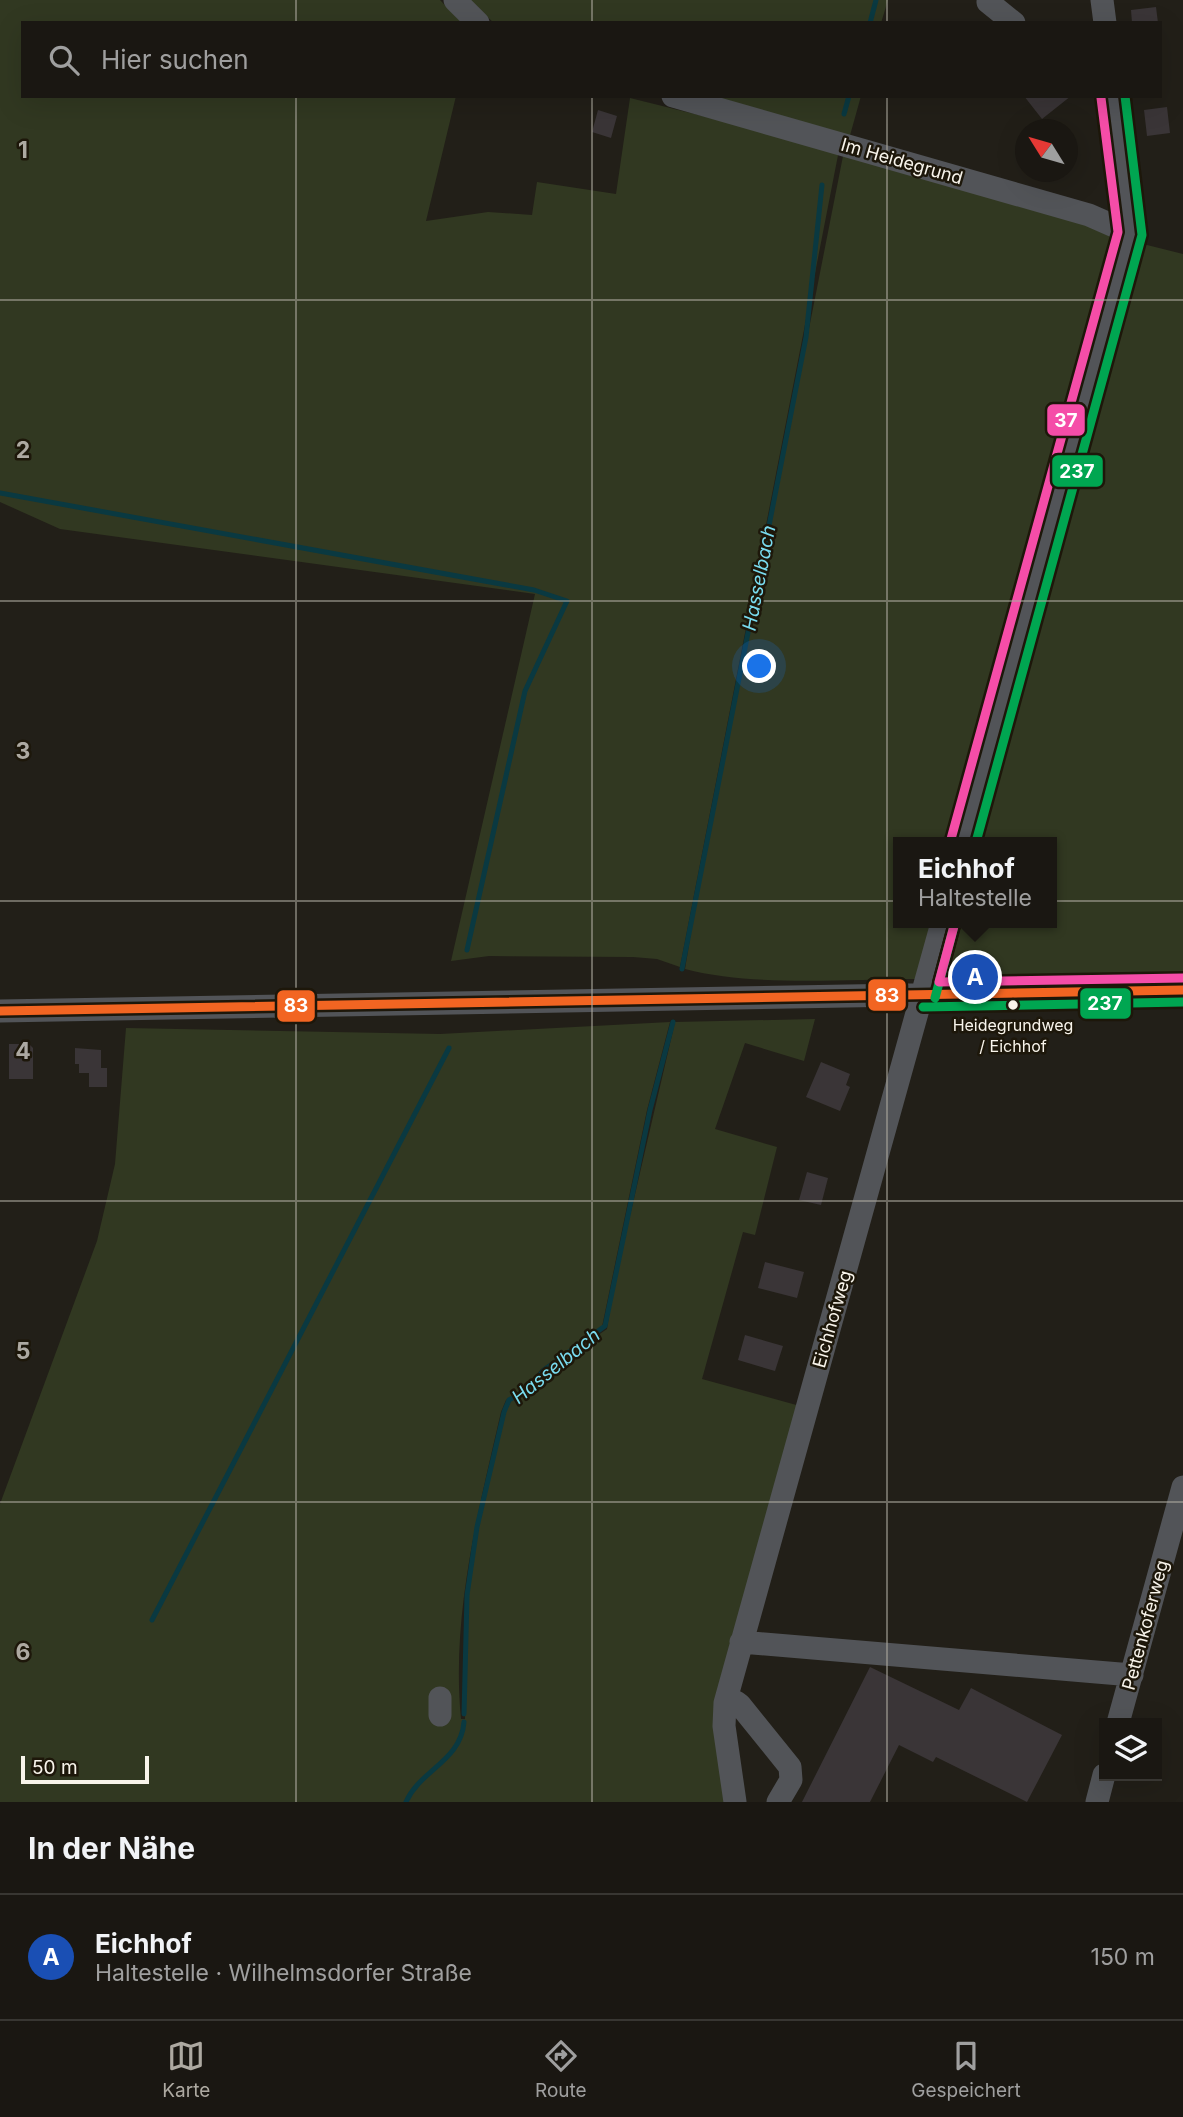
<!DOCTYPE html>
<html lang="de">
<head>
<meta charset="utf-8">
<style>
	:root { --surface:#1a1712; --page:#23201b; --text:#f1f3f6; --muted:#9f9f9f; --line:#383632; --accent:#ada9a1 }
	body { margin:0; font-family:Inter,sans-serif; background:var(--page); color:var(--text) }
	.controls { position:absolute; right:21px; bottom:21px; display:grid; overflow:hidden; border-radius:0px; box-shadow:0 7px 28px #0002 }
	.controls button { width:63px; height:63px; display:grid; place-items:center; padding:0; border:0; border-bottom:2px solid var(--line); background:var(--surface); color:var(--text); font:35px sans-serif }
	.compass { position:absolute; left:1015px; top:119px; width:63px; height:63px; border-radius:50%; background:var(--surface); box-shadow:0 7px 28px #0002; rotate:307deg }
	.scale { position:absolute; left:21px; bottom:18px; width:128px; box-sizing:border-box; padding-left:7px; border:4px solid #f8f4eb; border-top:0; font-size:19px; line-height:24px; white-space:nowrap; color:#f8f4eb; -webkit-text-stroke:5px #1d170a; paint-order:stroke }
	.you { position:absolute; left:760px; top:667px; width:24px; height:24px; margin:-18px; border:5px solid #fff; border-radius:50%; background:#1a73e8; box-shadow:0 0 0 10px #1a73e833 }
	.badge { display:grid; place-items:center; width:46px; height:46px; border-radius:50%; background:var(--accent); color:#fff; font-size:23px; font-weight:700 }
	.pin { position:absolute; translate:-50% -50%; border:4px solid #fff; box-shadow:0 2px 7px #0006 }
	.popup { position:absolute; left:893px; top:837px; width:164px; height:91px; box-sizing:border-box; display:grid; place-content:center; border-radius:0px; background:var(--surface); filter:drop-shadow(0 2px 5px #0005); font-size:23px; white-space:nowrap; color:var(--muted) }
	.popup b { font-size:26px; color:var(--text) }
	.popup::after { content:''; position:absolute; left:50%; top:100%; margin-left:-14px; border:14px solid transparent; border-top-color:var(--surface) }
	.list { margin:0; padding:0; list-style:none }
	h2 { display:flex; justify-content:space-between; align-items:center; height:91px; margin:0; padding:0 28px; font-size:30px }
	h2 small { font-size:23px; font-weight:400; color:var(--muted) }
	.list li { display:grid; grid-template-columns:46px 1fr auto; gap:21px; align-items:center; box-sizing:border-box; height:126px; padding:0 28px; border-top:2px solid var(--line) }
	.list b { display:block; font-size:26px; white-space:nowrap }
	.list p { margin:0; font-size:23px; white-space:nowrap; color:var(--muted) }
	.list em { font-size:23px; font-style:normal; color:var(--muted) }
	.icon { flex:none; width:38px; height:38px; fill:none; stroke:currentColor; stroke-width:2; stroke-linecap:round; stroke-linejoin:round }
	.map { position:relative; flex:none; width:1183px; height:1802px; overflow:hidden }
	.search { position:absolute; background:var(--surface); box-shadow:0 7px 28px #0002; left:21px; right:21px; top:21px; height:77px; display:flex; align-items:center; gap:18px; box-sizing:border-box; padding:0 24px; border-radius:0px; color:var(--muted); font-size:26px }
	.sheet { height:217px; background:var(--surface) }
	nav { display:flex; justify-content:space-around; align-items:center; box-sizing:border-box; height:98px; border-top:2px solid var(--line); background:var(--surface); font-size:19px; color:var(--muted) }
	nav a { display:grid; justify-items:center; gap:4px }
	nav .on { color:var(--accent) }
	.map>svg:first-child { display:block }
	.green { fill:#313821 }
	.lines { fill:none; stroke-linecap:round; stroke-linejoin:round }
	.stream { stroke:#0a3941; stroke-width:5 }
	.building { fill:#3a3537 }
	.minor { stroke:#525458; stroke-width:23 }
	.bus-1-casing { stroke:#1d170a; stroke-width:14 }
	.bus-2-casing { stroke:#1d170a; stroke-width:14 }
	.bus-3-casing { stroke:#1d170a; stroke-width:14 }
	.bus-1 { stroke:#f26522; stroke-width:9 }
	.bus-2 { stroke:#00a651; stroke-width:9 }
	.bus-3 { stroke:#f54da8; stroke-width:9 }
	.grid { fill:none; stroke:#ada9a1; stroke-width:2; stroke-opacity:0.55 }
	.bus-dot { fill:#f8f4eb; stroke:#1d170a; stroke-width:2.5 }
	.labels { text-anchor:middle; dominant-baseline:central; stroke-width:5; stroke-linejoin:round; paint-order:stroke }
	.bus-label { font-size:16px; fill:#f8f4eb; stroke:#1d170a }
	.street-label { font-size:18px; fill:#f8f4eb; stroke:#1d170a }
	.water-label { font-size:19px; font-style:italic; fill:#79dbef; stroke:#1d170a }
	.grid-label { font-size:23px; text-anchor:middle; font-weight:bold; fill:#ada9a1; stroke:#1d170a; stroke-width:5; stroke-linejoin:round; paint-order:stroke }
	.line-badge { stroke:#1d170a; stroke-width:2.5 }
	.badge-label { font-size:19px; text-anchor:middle; font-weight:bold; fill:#fff }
</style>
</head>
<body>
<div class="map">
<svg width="1183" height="1802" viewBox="0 0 1183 1802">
	<rect width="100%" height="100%" fill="#221f18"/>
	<path class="green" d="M0,0H440L462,23H23V96H456L426,221L488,212L532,215L537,182L616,194L630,98L839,150L680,967L657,959L633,957L489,956L451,961L535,594L60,529L0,502Z
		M469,0H888L881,23H494Z
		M702,96H861L849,139Z
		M844,151L1108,230L1116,239L953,842H898V923H932L916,979C845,979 753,987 685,969L696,902Z
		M1139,243L1183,254V973L939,980L955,923H1052V842H976Z
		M815,1019L804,1061L745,1043L715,1129L777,1147L755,1235L743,1232L702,1379L800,1406L717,1707L728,1802H0V1504L97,1241L115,1164L126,1028L440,1034L670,1022L647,1110L602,1327L541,1369L525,1388L506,1400L501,1412C478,1512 451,1616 461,1719H465L468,1595L478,1528L505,1413L511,1401L529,1390L545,1372L607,1329L613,1289L675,1022Z"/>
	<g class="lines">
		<path class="stream" d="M870,23L876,0
			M844,114L849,96
			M0,493L534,590L567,601L525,691L467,950
			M682,969L806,337L822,185
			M152,1620L449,1048
			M464,1714L467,1595L477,1527L504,1412L509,1400L529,1388L544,1370L605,1326L650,1110L673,1022
			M406,1802C420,1770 461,1761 464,1722"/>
	</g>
	<path class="building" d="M1156,7L1158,23H1132L1131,10Z
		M1024,96H1071L1042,119Z
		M1167,107L1170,133L1147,136L1144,110Z
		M598,110L617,116L611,138L592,132Z
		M9,1044H29L33,1048V1079H9Z
		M75,1048L101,1050V1068H107V1087H89V1073H79V1064H75Z
		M821,1062L850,1074L846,1085L850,1087L840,1111L806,1097Z
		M807,1172L828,1178L821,1205L799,1200Z
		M765,1262L804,1272L797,1298L758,1288Z
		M745,1335L783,1346L775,1371L738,1360Z
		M870,1667L959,1710L971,1688L1062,1735L1027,1802L936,1757L933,1762L899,1745L870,1802H802Z"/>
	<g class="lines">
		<path class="minor" d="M455,0L478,23
			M1102,0L1105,23
			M988,2L1014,23
			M673,96L1089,215L1130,233
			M963,842L1130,233L1113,96
			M0,1011L1183,990
			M741,1642L1132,1675
			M725,1703L736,1702L740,1705L790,1767L791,1780L778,1802
			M440,1715V1698
			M1118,1723L1183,1487
			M735,1802L724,1726L725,1703L942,923
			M1097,1802L1104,1775"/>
		<g class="bus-1-casing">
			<path id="bus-1" d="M0,1011L1183,990"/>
		</g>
		<g class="bus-2-casing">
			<path id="bus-2" d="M976,842L1142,235L1125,96
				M935,998L954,926
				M923,1007L1183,1002"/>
		</g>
		<g class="bus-3-casing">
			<path id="bus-3" d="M951,839L1118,232L1101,98
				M954,926L939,982L1183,978"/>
		</g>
		<use href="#bus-1" class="bus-1"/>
		<use href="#bus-2" class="bus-2"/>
		<use href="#bus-3" class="bus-3"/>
	</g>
	<path class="grid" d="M296,0V23M592,0V23M887,0V23M296,96V1802M592,96V1802M887,96V1802M0,300H1183M0,601H1183M0,901H1183M0,1201H1183M0,1502H1183"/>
	<circle class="bus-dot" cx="1013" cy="1005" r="6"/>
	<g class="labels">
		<g class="bus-label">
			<text x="1013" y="1025">Heidegrundweg<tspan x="1013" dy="21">/ Eichhof</tspan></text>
		</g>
		<g class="street-label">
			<text transform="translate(902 161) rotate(16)">Im Heidegrund</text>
			<text transform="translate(832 1319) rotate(-74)">Eichhofweg</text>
			<text transform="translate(1145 1625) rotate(-75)">Pettenkoferweg</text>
		</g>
		<g class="water-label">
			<text transform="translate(759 578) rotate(-79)">Hasselbach</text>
			<text transform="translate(556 1366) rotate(-39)">Hasselbach</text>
		</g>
	</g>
	<g class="grid-label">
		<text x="23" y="158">1</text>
		<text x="23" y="458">2</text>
		<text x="23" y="759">3</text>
		<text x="23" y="1059">4</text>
		<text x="23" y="1359">5</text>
		<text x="23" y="1660">6</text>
	</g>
	<g class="line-badge">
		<rect x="1046" y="403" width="40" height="34" rx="7" fill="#f54da8"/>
		<rect x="1051" y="454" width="53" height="34" rx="7" fill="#00a651"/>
		<rect x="867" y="978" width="40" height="34" rx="7" fill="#f26522"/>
		<rect x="1079" y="987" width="53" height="33" rx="7" fill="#00a651"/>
		<rect x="276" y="989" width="40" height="34" rx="7" fill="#f26522"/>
	</g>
	<g class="badge-label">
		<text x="1066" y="427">37</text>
		<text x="1077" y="478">237</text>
		<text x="887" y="1002">83</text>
		<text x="1105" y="1010">237</text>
		<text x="296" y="1012">83</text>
	</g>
</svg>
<div class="controls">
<button><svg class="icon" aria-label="layers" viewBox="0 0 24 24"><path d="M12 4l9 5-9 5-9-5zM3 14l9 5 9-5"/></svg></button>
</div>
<svg class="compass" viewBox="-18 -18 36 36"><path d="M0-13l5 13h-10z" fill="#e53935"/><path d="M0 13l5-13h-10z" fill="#9f9f9f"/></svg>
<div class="scale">50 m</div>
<div class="you"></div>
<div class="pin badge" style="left:975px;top:977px;background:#1a4fb4">A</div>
<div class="popup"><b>Eichhof</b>Haltestelle</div>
<div class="search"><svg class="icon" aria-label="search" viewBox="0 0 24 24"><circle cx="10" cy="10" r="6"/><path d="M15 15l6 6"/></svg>Hier suchen</div>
</div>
<section class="sheet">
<h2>In der Nähe<small></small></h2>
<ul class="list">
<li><span class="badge" style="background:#1a4fb4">A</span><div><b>Eichhof</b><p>Haltestelle · Wilhelmsdorfer Straße</p></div><em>150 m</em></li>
</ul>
</section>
<nav>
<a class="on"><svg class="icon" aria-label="map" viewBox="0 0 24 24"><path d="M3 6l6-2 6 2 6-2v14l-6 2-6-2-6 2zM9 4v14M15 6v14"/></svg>Karte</a>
<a><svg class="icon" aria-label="directions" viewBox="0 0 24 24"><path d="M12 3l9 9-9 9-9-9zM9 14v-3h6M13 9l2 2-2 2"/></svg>Route</a>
<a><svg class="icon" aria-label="saved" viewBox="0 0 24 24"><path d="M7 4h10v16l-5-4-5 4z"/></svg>Gespeichert</a>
</nav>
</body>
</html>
